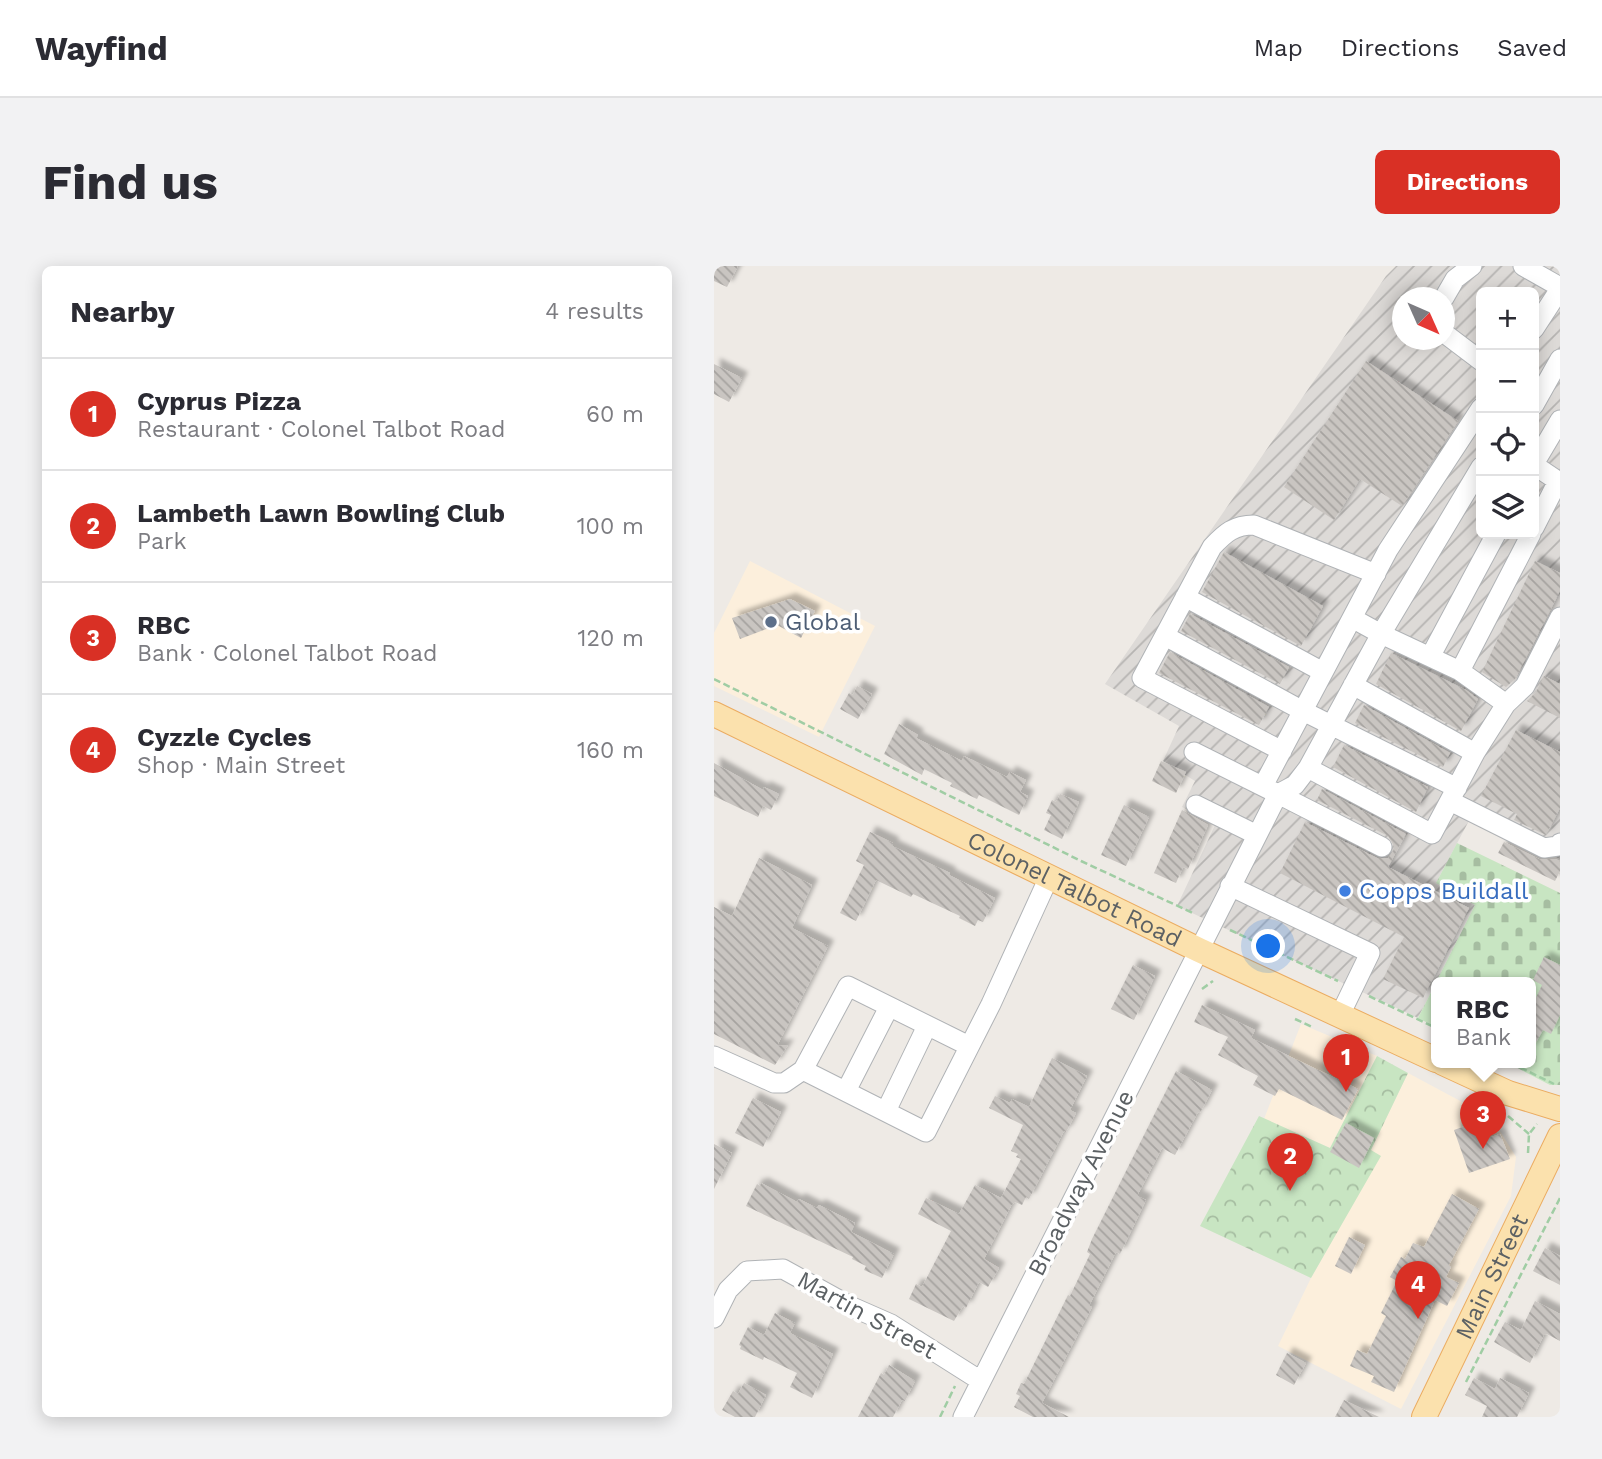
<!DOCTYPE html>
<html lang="en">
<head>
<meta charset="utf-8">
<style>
	:root { --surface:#fff; --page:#f2f2f3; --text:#2b2b33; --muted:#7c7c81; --line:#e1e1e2; --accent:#d93025 }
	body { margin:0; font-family:"Work Sans",sans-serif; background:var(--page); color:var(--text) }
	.controls { position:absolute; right:21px; top:21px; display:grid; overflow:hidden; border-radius:10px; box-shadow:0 4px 18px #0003 }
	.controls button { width:63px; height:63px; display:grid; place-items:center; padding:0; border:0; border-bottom:2px solid var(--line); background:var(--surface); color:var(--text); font:35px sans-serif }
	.compass { position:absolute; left:678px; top:21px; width:63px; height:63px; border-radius:50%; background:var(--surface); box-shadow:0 4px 18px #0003; rotate:135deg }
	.you { position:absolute; left:555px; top:681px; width:24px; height:24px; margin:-18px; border:5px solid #fff; border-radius:50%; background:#1a73e8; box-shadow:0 0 0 10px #1a73e833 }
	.badge { display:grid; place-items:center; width:46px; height:46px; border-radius:50%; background:var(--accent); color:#fff; font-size:23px; font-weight:700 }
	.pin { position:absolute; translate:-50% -58px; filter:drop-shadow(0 2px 4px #0008) }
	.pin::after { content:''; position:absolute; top:37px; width:24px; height:21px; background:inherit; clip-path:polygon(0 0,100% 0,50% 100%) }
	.popup { position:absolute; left:717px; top:711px; width:105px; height:91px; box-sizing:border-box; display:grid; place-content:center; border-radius:10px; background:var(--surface); filter:drop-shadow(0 2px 5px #0005); font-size:23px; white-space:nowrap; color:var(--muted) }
	.popup b { font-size:26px; color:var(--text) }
	.popup::after { content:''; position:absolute; left:50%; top:100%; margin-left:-14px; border:14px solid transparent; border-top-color:var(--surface) }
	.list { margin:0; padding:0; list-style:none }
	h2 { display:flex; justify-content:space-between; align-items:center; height:91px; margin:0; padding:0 28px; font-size:30px }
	h2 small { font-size:23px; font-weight:400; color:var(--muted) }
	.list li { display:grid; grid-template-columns:46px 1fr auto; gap:21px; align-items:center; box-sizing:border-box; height:112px; padding:0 28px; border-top:2px solid var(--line) }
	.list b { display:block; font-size:26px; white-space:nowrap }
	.list p { margin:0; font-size:23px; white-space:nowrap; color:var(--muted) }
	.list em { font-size:23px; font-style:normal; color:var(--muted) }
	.icon { flex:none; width:38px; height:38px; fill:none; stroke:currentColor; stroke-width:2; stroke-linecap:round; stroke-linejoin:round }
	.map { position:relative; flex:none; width:846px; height:1151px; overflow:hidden; border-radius:10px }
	header { display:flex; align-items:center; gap:42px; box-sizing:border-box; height:98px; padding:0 35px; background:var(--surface); border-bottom:2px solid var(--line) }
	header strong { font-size:33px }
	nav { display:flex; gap:38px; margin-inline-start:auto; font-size:24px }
	.intro { display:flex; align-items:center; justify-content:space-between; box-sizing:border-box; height:168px; padding:0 42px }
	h1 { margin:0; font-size:49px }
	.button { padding:18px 32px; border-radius:10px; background:var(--accent); color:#fff; font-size:24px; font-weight:700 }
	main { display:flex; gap:42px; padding:0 42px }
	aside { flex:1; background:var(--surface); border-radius:10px; box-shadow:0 4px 18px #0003 }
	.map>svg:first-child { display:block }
	.commercial { fill:#fcefdc }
	.industrial { fill:url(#industrial-furrows); fill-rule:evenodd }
	.cemetery { fill:url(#cemetery-stones) }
	.park { fill:url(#park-crowns) }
	.building { fill:url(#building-back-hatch); filter:url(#shadow) }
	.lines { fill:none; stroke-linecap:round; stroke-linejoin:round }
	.minor-casing { stroke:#b0b3b6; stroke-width:21 }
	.major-casing { stroke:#ebac61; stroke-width:26 }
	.path { stroke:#a0cda4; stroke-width:2.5; stroke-dasharray:7 3.5; stroke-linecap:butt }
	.minor { stroke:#fff; stroke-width:19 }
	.major { stroke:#fbe1ad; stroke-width:24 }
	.service-dot { fill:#5c6f8a; stroke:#fff; stroke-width:2.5 }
	.shop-dot { fill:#3f7fe0; stroke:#fff; stroke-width:2.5 }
	.labels { text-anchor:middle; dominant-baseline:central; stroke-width:7; stroke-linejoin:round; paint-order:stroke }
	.service-label { font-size:24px; fill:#4e5e75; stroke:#fff; text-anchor:start }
	.street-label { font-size:24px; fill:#5c6164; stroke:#fff }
	.shop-label { font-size:24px; fill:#366cbe; stroke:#fff; text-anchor:start }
</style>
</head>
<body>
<header>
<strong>Wayfind</strong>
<nav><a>Map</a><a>Directions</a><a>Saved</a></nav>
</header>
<div class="intro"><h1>Find us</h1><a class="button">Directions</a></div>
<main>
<aside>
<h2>Nearby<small>4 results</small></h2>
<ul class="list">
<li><span class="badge">1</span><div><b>Cyprus Pizza</b><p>Restaurant · Colonel Talbot Road</p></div><em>60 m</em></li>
<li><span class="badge">2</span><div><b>Lambeth Lawn Bowling Club</b><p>Park</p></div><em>100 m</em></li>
<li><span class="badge">3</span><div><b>RBC</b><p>Bank · Colonel Talbot Road</p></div><em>120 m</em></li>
<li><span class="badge">4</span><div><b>Cyzzle Cycles</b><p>Shop · Main Street</p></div><em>160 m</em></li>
</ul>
</aside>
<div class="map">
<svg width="846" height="1151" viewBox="0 0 846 1151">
	<defs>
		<pattern id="industrial-furrows" width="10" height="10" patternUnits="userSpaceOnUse" patternTransform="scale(1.75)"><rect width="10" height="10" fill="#dddad7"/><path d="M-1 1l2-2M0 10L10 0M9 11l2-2" fill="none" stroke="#b6b4b2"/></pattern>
		<pattern id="cemetery-stones" width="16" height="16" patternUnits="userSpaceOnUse" patternTransform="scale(1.75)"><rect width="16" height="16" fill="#c8e5c2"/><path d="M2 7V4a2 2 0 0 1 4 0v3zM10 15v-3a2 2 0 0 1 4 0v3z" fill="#a6bda1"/></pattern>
		<pattern id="park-crowns" width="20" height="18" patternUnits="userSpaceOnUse" patternTransform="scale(1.75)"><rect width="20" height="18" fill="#c8e5c2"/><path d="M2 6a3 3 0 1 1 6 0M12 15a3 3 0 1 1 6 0" fill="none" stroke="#a6bda1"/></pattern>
		<pattern id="building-back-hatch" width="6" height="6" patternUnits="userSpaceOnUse" patternTransform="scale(1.75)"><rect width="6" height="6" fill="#c9c5c1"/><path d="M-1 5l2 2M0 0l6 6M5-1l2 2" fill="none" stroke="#a6a3a0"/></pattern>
		<filter id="shadow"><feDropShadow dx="6" dy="-6" stdDeviation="2" flood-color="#0004"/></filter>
	</defs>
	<rect width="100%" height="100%" fill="#eeeae5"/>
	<path class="commercial" d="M36,295L161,360L105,471L0,420V367Z
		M587,758L663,790L616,882L550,853Z
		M694,807L778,852L802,891L797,930L687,1143L564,1080L597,1012L666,890L656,885Z"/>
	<path class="industrial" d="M682,0H846V593L758,549L722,617L761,639L704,752L463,640L502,557L468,541L481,515L449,495L465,460L391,418L672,10ZM767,26H820V268H767ZM688,32H730V74H688Z"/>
	<path class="cemetery" d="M743,577L846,627V819H836L794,797H816V717H722V761L704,752L761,639L722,617Z"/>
	<path class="park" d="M663,790L694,807L657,884L667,890L597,1012L486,960L545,850L616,882Z"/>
	<path class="building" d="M0,0H24L13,21L0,15Z
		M652,95L744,155L688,240L646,213L620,254L570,221Z
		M0,98L28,112L15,136L0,128Z
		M510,286L609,340L587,380L488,326Z
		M821,295L846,307V325L801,413L792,421L768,406Z
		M76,333L101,345L87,372L63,359L26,373L18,352Z
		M476,348L575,401L566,418L467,365Z
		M456,386L555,441L545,459L445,407Z
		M677,387L752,424L764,433L747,465L662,418Z
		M830,410L846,418V452L813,435L822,426Z
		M143,420L158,428L144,453L126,443L135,427L139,429Z
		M650,439L736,487L729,501L641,457Z
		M185,458L204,469L202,472L248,495L250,490L293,511L296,506L312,514L306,526L314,530L305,549L265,529L263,533L236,520L238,517L210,503L208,509L170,488Z
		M802,464L846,486V542L832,569L800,554L803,548L767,530Z
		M630,479L714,521L702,546L619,501Z
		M447,495L472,506L462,527L438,515Z
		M0,497L49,524L50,521L65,528L57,544L49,540L44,551L0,530Z
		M608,523L692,568L674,601L755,642L709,732L669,713L690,671L566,607L591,556L663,592H674L679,586L680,580L674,570L603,534Z
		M346,528L365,536L348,573L330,564L337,549L332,547L338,534L342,536Z
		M410,539L435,551L412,600L387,589Z
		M468,544L494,559L474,603L469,601L462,617L440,607Z
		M156,566L179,577L178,580L236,607L235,609L281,632L269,656L264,654L261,660L245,652L246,650L199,628L197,631L162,614L142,655L126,647L150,599L142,595Z
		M790,576L825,593H841L846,595V605L841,615L784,587Z
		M45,592L98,619L78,662L114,680L63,780L74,779L61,799L0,768V641L18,650Z
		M830,691L846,699V749L837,768L829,764L816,787V744L828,719L819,714Z
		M419,699L441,710L420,754L397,743Z
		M488,739L541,764L537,772L644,823L628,854L565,823L561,830L539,819L544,810L504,789L514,771L480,756Z
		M338,792L373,810L356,844L362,847L352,866L350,865L315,933L312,931L308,939L301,936L297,940L270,993L285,1002L274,1021L265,1016L252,1042L249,1040L240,1055L195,1033L202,1018L208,1021L237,965L204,948L212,932L245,948L261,919L287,932L307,893L302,891L304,888L297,885L309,859L275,842L281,830L296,837L298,833L315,841Z
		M462,805L498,824L486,847L484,846L461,889L448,882L423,930L432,934L406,988L402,986L375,1040L378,1041L328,1137L355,1151H319L300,1141L306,1130L302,1128L307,1117L310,1118L354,1029L356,1030L376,988L373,986L378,973Z
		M39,832L67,846L49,881L21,867Z
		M762,856L769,874L786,868L796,893L755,907L740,864Z
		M632,857L660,872L645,902L616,886Z
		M0,878L18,887L0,923Z
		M47,917L83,936L85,933L103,942L105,939L141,957L137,966L180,988L168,1012L150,1004L152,1000L138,993L139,991L32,940L43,918L46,920Z
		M738,928L765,943L735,999L737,1001L732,1011L745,1017L733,1040L721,1034L680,1126L657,1116L660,1110L636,1100L643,1084L653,1088L672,1050L667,1047L683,1015L676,1011L687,991L691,993L699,977L710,981Z
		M635,971L651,979L637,1008L621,1000Z
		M831,982L846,990V1019L819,1005Z
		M821,1035L846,1048V1075L833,1068L830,1069L816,1097L780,1076L791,1056L807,1064Z
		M61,1047L81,1057L76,1067L119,1088L98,1132L76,1121L83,1107L50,1091L49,1094L26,1083L27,1080L25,1079L34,1061L50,1069Z
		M573,1087L592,1097L580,1119L562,1109Z
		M175,1099L201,1115L191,1135L188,1134L179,1151H144L167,1107L170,1109Z
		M760,1112L781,1123L786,1112L815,1127L803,1151H768L773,1140L751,1129Z
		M30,1117L52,1129L41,1151H21L8,1144L19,1125L24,1128Z
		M630,1134L665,1151H621Z"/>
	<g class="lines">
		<g class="minor-casing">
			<path id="minor" d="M809,0L846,21
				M730,32L741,13L758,0
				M820,63L846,23
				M730,67L767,95
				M820,139L846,93
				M820,198L846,154
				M820,199L844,215L820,262
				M471,331L609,406
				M638,352L667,368L767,201
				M451,370L589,445L743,522
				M716,391L782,268
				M639,419L761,487
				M792,438L811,420L846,351
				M568,485L428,412L498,281C511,267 520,259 540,259L662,308
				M594,502L718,568L761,487L792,438L746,405
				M549,520L674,284L767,142
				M564,528L581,519L594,502L667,368L746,405L817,268
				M564,528L668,581
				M736,535L830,582L844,580L846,577
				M482,539L543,569
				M516,620L656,687L626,749
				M255,780L134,720L89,804L212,866L277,738L335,611
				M0,790L60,817H70L89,804
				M132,825L175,741
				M172,845L213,760
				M0,1052L14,1024L33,1005L69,1003L136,1040L177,1058L267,1115
				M249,1151L564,528L480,486"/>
		</g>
		<g class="major-casing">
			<g id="major">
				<path id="s1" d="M0,448L485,684L722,794"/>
				<path d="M729,797L794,827L846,843"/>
				<path id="s2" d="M710,1151L846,870"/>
			</g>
		</g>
		<path class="path" d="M0,413L367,595L481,648
			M516,664L624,715
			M488,723L499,715
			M655,730L722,762
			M581,753L598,761
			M797,797L840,818
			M794,850L815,868
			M814,887L815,868L823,858
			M752,1116L846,932
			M226,1151L241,1120"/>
		<use href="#minor" class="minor"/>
		<use href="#major" class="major"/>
	</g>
	<circle class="service-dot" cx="57" cy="356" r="7"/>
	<circle class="shop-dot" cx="631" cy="625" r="7"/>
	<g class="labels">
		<g class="service-label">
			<text x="71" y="356">Global</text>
		</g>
		<g class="street-label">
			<text stroke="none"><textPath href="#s1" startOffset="401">Colonel Talbot Road</textPath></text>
			<text transform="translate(367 917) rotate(-63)">Broadway Avenue</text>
			<text stroke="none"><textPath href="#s2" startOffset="156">Main Street</textPath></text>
			<text transform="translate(153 1049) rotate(29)">Martin Street</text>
		</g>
		<g class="shop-label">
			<text x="645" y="625">Copps Buildall</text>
		</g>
	</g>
</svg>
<div class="controls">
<button>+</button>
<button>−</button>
<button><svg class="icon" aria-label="locate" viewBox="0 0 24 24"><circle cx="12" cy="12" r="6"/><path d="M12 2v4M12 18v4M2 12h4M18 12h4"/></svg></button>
<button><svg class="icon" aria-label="layers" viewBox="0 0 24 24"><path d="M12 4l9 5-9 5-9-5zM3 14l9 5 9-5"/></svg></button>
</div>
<svg class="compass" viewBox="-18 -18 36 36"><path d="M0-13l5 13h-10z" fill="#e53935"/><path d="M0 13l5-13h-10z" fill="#7c7c81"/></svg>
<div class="you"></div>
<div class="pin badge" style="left:632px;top:826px">1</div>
<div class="pin badge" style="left:576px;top:925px">2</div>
<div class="pin badge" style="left:769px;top:883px">3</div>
<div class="popup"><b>RBC</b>Bank</div>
<div class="pin badge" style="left:704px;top:1053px">4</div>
</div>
</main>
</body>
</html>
